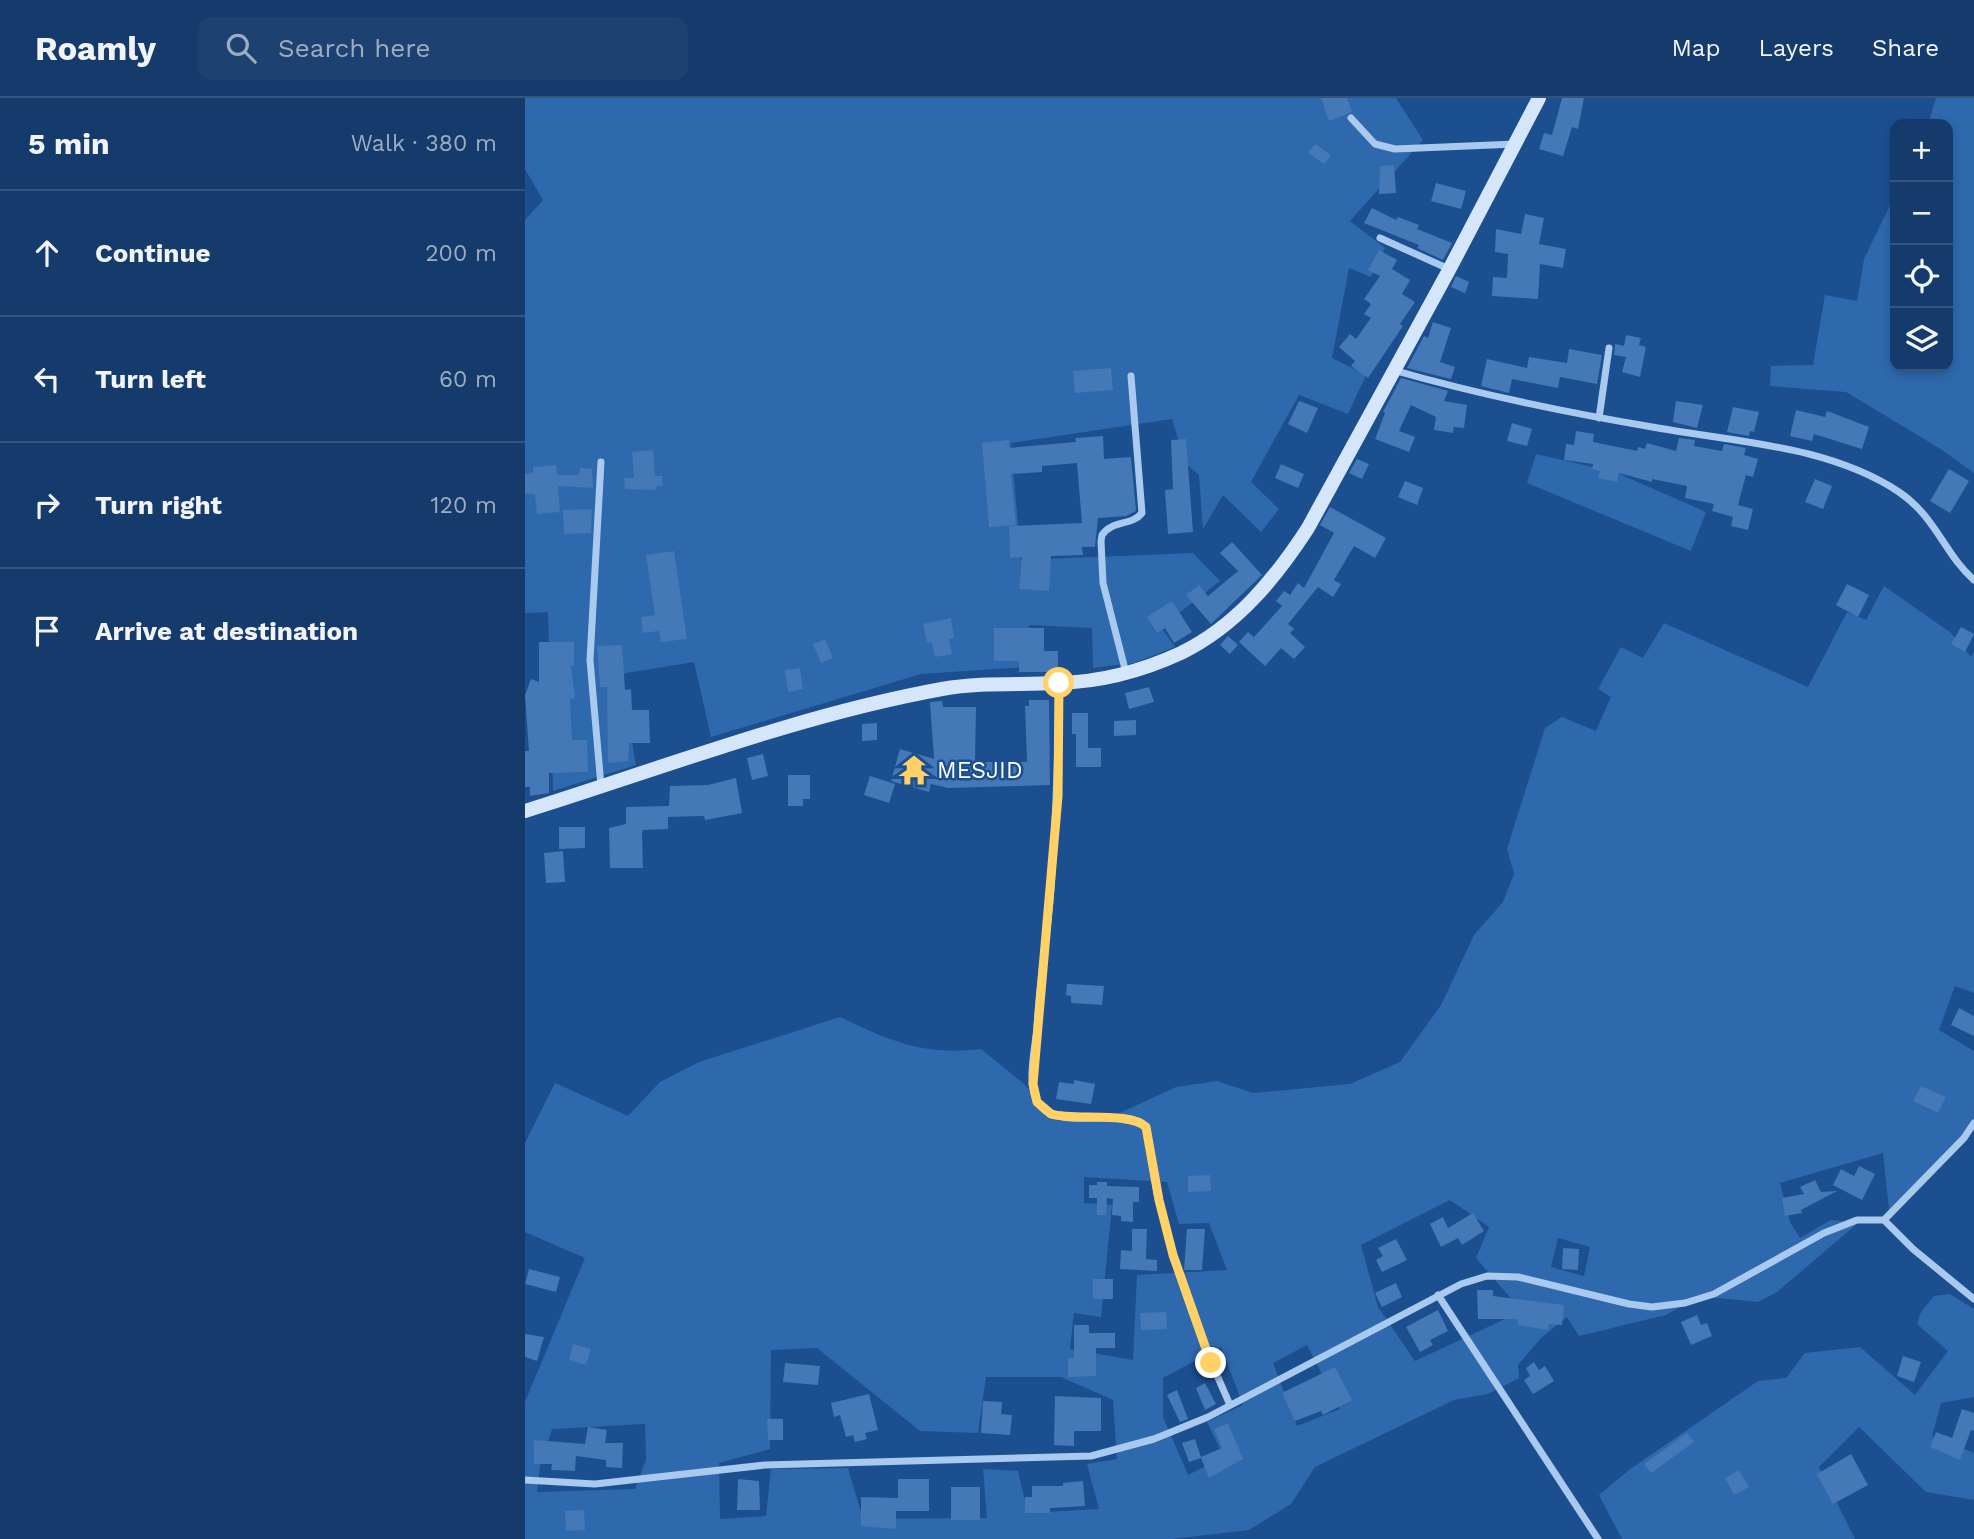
<!DOCTYPE html>
<html lang="en">
<head>
<meta charset="utf-8">
<style>
	:root { --surface:#143b6b; --page:#1d4271; --text:#f1f3f6; --muted:#9dadc1; --line:#33557e }
	body { margin:0; font-family:"Work Sans",sans-serif; background:var(--page); color:var(--text) }
	.controls { position:absolute; right:21px; top:21px; display:grid; overflow:hidden; border-radius:14px; box-shadow:0 4px 10px #0003 }
	.controls button { width:63px; height:63px; display:grid; place-items:center; padding:0; border:0; border-bottom:2px solid var(--line); background:var(--surface); color:var(--text); font:35px sans-serif }
	.stop { position:absolute; width:21px; height:21px; margin:-16px; border:5px solid #ffd166; border-radius:50%; background:#fff }
	.stop.end { background:#ffd166; border-color:#fff; box-shadow:0 2px 7px #0008 }
	.list { margin:0; padding:0; list-style:none }
	h2 { display:flex; justify-content:space-between; align-items:center; height:91px; margin:0; padding:0 28px; font-size:30px }
	h2 small { font-size:23px; font-weight:400; color:var(--muted) }
	.list li { display:grid; grid-template-columns:46px 1fr auto; gap:21px; align-items:center; box-sizing:border-box; height:126px; padding:0 28px; border-top:2px solid var(--line) }
	.list b { display:block; font-size:26px; white-space:nowrap }
	.list em { font-size:23px; font-style:normal; color:var(--muted) }
	.icon { flex:none; width:38px; height:38px; fill:none; stroke:currentColor; stroke-width:2; stroke-linecap:round; stroke-linejoin:round }
	.map { position:relative; flex:none; width:1449px; height:1441px; overflow:hidden }
	header { display:flex; align-items:center; gap:42px; box-sizing:border-box; height:98px; padding:0 35px; background:var(--surface); border-bottom:2px solid var(--line) }
	header strong { font-size:33px }
	nav { display:flex; gap:38px; margin-inline-start:auto; font-size:24px }
	.search { width:490px; height:63px; background:var(--page); display:flex; align-items:center; gap:18px; box-sizing:border-box; padding:0 24px; border-radius:14px; color:var(--muted); font-size:26px }
	main { display:flex }
	aside { flex:1; background:var(--surface) }
	.map>svg:first-child { display:block }
	.green { fill:#2e69ad; fill-rule:evenodd }
	.building { fill:#4478b7 }
	.lines { fill:none; stroke-linecap:round; stroke-linejoin:round }
	.street { stroke:#a9c9ee; stroke-width:7 }
	.secondary { stroke:#d6e6fa; stroke-width:14 }
	.route { stroke:#ffd166; stroke-width:9 }
	.labels { text-anchor:middle; dominant-baseline:central; stroke-width:5; stroke-linejoin:round; paint-order:stroke }
	.poi-label { font-size:23px; fill:#fff; stroke:#1b4f8f; text-anchor:start }
</style>
</head>
<body>
<header>
<strong>Roamly</strong>
<div class="search"><svg class="icon" aria-label="search" viewBox="0 0 24 24"><circle cx="10" cy="10" r="6"/><path d="M15 15l6 6"/></svg>Search here</div>
<nav><a>Map</a><a>Layers</a><a>Share</a></nav>
</header>
<main>
<aside>
<h2>5 min<small>Walk · 380 m</small></h2>
<ul class="list">
<li><svg class="icon" aria-label="ahead" viewBox="0 0 24 24"><path d="M12 20V5M6 11l6-6 6 6"/></svg><div><b>Continue</b></div><em>200 m</em></li>
<li><svg class="icon" aria-label="left" viewBox="0 0 24 24"><path d="M17 20v-9H6M10 6l-5 5 5 5"/></svg><div><b>Turn left</b></div><em>60 m</em></li>
<li><svg class="icon" aria-label="right" viewBox="0 0 24 24"><path d="M7 20v-9h11M14 6l5 5-5 5"/></svg><div><b>Turn right</b></div><em>120 m</em></li>
<li><svg class="icon" aria-label="arrive" viewBox="0 0 24 24"><path d="M6 21V4h12l-3 4 3 4H6"/></svg><div><b>Arrive at destination</b></div></li>
</ul>
</aside>
<div class="map">
<svg width="1449" height="1441" viewBox="0 0 1449 1441">
	<rect width="100%" height="100%" fill="#1b4f8f"/>
	<path class="green" d="M0,0H871L898,42L825,123L860,150L846,179L824,170L807,260L841,277L823,316L774,297L726,384L754,411L736,434L698,397L678,431L674,377L660,365L647,321L486,345L496,462L668,455L695,483L636,529L650,549L609,565L568,570L567,530L504,527L499,569L396,576L186,639L169,564L95,576L111,667L28,693L23,514L0,515V122L18,102L0,71Z
		M1411,0H1449V375L1414,350L1321,294L1245,288L1246,268L1288,267L1300,197L1332,203L1339,161L1370,97V268H1423V26H1403Z
		M1011,356L1090,374L1181,414L1166,453L1002,385Z
		M1359,488L1426,535L1446,559L1449,554V895L1430,888L1414,932L1449,953V1023L1365,1121L1358,1055L1255,1085L1265,1124L1275,1140L1306,1122L1333,1125L1252,1194L1233,1204L1173,1198L1141,1217L1054,1238L1042,1219L1015,1241L993,1267L994,1280L963,1296L929,1302L790,1369L766,1406L724,1432L647,1441H0V1304L60,1160L0,1134V1045L30,985L103,1018L135,984L174,964L315,919C365,943 399,958 456,951L499,986L521,1013L575,1024L651,989L692,983L728,995L825,986L875,964L916,907L949,837L978,804L989,776L982,751L1020,630L1037,619L1071,633L1086,599L1073,591L1096,549L1118,560L1139,525L1283,589L1322,514L1341,522ZM559,1079L642,1084L654,1126L684,1125L702,1172L612,1177L608,1262L545,1251L549,1215L576,1219L587,1107L559,1105ZM925,1102L964,1129L951,1160L997,1213L890,1263L853,1209L836,1147ZM1033,1140L1065,1149L1059,1178L1026,1169ZM782,1247L815,1311L772,1328L748,1265ZM696,1249L718,1307L682,1324L699,1359L663,1377L638,1319V1280ZM292,1250L395,1333L453,1335L461,1279H536L588,1302L592,1361L562,1366L574,1411L503,1415L493,1373L458,1371L462,1420L338,1421L323,1370L246,1371L241,1418L195,1421L194,1365L245,1351L246,1252ZM120,1326L121,1362L110,1391L12,1394L15,1368L27,1331Z
		M1425,1196L1449,1211V1299L1416,1305L1407,1338L1449,1355V1402L1401,1394L1334,1329L1294,1369L1330,1441H1097L1074,1397L1104,1372L1233,1283L1261,1280L1280,1255L1335,1249L1390,1297L1423,1253L1392,1226L1396,1214L1409,1198Z"/>
	<path class="building" d="M796,0H822L827,14L804,23Z
		M1037,0H1059L1053,31L1047,29L1038,58L1014,51L1019,35L1027,37Z
		M790,46L806,57L799,66L783,55Z
		M869,67L871,95L854,96L855,68Z
		M911,85L941,93L936,111L906,103Z
		M847,110L871,122L873,119L894,127L892,131L927,145L918,162L892,150L894,147L839,125Z
		M1000,116L1019,120L1014,146L1041,151L1038,170L1015,166L1013,201L967,198L968,179L982,180L983,156L970,154L971,131L996,136Z
		M854,152L872,162L867,171L885,182L877,196L890,204L875,226L878,228L843,280L826,268L830,263L814,249L825,236L831,241L846,220L839,216L846,206L839,201L855,178L843,172Z
		M931,178L944,184L940,195L926,189Z
		M908,224L926,230L915,264L930,269L926,281L882,270L899,238L903,240Z
		M1101,237L1116,240L1114,247L1121,249L1115,279L1097,274L1101,259L1089,257L1090,246L1099,248Z
		M1044,251L1077,257L1072,286L1035,279L1033,290L987,281L984,295L956,288L962,261L1002,270L1004,259L1042,265Z
		M586,270L588,292L550,295L548,273Z
		M876,280L923,293L919,303L942,307L939,330L929,329L928,335L909,332L911,319L886,307L874,333L890,339L884,354L850,341L860,315L858,314Z
		M774,303L793,310L782,335L763,326Z
		M1151,303L1178,307L1172,330L1148,324Z
		M1208,309L1234,314L1229,334L1225,333L1224,338L1202,334Z
		M1271,312L1300,319L1302,313L1344,329L1337,351L1289,336L1287,343L1265,338Z
		M987,325L1007,331L1002,348L982,343Z
		M1051,333L1069,336L1068,344L1112,353L1113,349L1120,351L1122,345L1151,353L1154,340L1170,342L1169,348L1197,353L1199,346L1221,350L1219,357L1233,361L1228,379L1221,377L1213,407L1228,411L1223,432L1206,428L1208,419L1187,413L1189,406L1160,400L1162,388L1127,381V384L1094,375L1092,384L1073,380L1075,373L1067,371L1068,366L1039,362L1041,346L1049,347Z
		M578,338L579,361L606,359L611,413L601,418L573,420L570,449H557L558,457L526,458L524,493L494,491L497,459L485,460L484,428L557,425L552,365L517,368V374L486,376L491,427L464,429L457,345L484,342V350L551,344L550,340Z
		M661,341L668,434L643,436L640,392L648,391L646,342Z
		M128,352L130,378H137L138,388H131V392L100,391L99,380H109L107,354Z
		M832,361L844,366L837,381L824,375Z
		M756,366L779,376L773,390L750,380Z
		M31,367L32,377H54L55,370L67,371L68,390L33,388L35,414L12,416L10,396H0V376L8,375V369Z
		M1424,371L1444,383L1425,415L1405,403Z
		M1290,381L1307,388L1298,411L1280,404Z
		M880,383L898,390L892,407L873,399Z
		M805,409L861,440L850,460L829,448L809,482L816,486L808,499L793,489L763,526L769,531L765,535L780,549L769,561L756,550L740,568L714,544L723,534L729,539L757,508L751,503L759,493L765,497L773,485L779,490L809,435L795,427Z
		M67,411L66,435L39,436L38,412Z
		M707,444L737,477L686,526L661,497L674,487L683,498L713,473L695,455Z
		M149,453L162,541L136,544L134,533L118,535L116,519L130,517L121,457Z
		M1322,486L1344,497L1333,519L1311,507Z
		M647,503L667,534L649,545L640,530L632,535L622,519Z
		M426,520L429,540L424,541L427,556L410,559L407,544L402,545L398,526Z
		M1436,529L1449,536L1440,554L1426,546Z
		M469,530H519V553H533V574H494V563H469Z
		M703,538L713,547L705,556L695,547Z
		M300,541L308,560L296,565L288,546Z
		M14,544H49V568L46,567L50,600L45,601L47,642H62L63,674L24,675V695L5,698V689H0V653H4L0,597L6,581L14,584Z
		M97,547L100,592L106,591L107,612H124L125,645H104L103,663L83,665L82,589H75L72,548Z
		M275,570L278,591L263,594L260,572Z
		M624,589L629,604L604,611L600,595Z
		M504,602H524L525,687L423,690L406,686L404,694L366,683L375,651L409,661L405,604L417,603L418,609H451L450,664H502L500,608H504Z
		M547,615H563V650H576V669H551V636H547Z
		M611,622V637L589,638V623Z
		M352,625V642L337,643V626Z
		M238,656L243,678L227,682L222,660Z
		M263,677H285V701H278V708H263Z
		M345,678L370,686L364,705L339,697Z
		M211,680L217,715L180,722L179,718L143,719V731L118,732L117,735L118,770H85L84,730L101,726V709L144,708L145,688L183,687Z
		M34,729H60V750L34,751Z
		M38,753L40,784L21,785L19,755Z
		M542,886L579,888L577,907L546,905V898L541,897Z
		M1434,910L1449,918V938L1426,927Z
		M549,982L570,986L566,1006L531,1001L534,984L549,986Z
		M1396,988L1421,999L1413,1015L1388,1003Z
		M1334,1068L1350,1076L1337,1102L1308,1087L1316,1071L1329,1078Z
		M685,1077L686,1093L663,1094V1078Z
		M1290,1082L1296,1094L1312,1093L1276,1112L1277,1115L1260,1118L1257,1100L1279,1096L1275,1089Z
		M572,1084H582V1088L614,1089V1104H608V1124L596,1123V1118L587,1117L588,1101L582,1100L581,1117H572V1100H564V1087H572Z
		M948,1115L959,1133L937,1147L933,1140L916,1149L905,1126L918,1119L923,1130Z
		M607,1131H622L621,1161L632,1162V1173L595,1171L596,1152L607,1153Z
		M662,1131H680L677,1172H659Z
		M871,1141L882,1162L857,1174L851,1162L858,1158L853,1150Z
		M1038,1150L1054,1151L1053,1172L1037,1171Z
		M4,1171L35,1179L31,1194L0,1186Z
		M568,1181H588V1201H568Z
		M871,1185L877,1199L857,1209L850,1195Z
		M952,1192H968V1198L1039,1207L1037,1227L1024,1226L1023,1232L993,1227V1221H953Z
		M913,1212L923,1233L905,1242L908,1247L895,1254L881,1229Z
		M641,1214L642,1231L616,1232L615,1215Z
		M1172,1217L1176,1227L1182,1225L1187,1238L1166,1247L1156,1224Z
		M549,1227H564V1235H590V1250H571V1278L543,1279V1260H549Z
		M0,1236L19,1239L12,1263L0,1259Z
		M48,1246L66,1251L61,1267L44,1262Z
		M1378,1258L1396,1264L1389,1284L1372,1278Z
		M1009,1264L1014,1272L1020,1268L1029,1283L1008,1296L999,1282L1005,1278L1001,1270Z
		M260,1265L295,1268L293,1287L258,1284Z
		M810,1269L827,1302L798,1317L796,1313L770,1323L757,1295Z
		M680,1285L691,1306L680,1312L671,1290Z
		M652,1292L663,1321L655,1324L642,1297Z
		M344,1296L353,1332L340,1335L342,1341L330,1344L328,1337L321,1339L315,1317L309,1319L306,1305Z
		M530,1298L576,1300V1333H549V1348L529,1347Z
		M458,1303L477,1304L476,1316L487,1317L485,1337L456,1335Z
		M1437,1311L1449,1315V1333L1446,1332L1435,1362L1405,1349L1411,1334L1427,1340Z
		M242,1321H258V1342H243Z
		M703,1325L718,1361L684,1380L676,1360L664,1364L657,1345L670,1341L676,1359L697,1350L689,1331Z
		M63,1329L82,1332L80,1345H98L97,1370L81,1369V1362L51,1358L50,1373L26,1372L27,1366H9V1342L60,1346Z
		M1162,1335L1169,1344L1126,1375L1119,1366Z
		M1326,1356L1343,1387L1308,1406L1292,1376Z
		M1214,1372L1224,1389L1209,1397L1200,1380Z
		M213,1381L234,1383L235,1412H212Z
		M373,1381H404V1413H371V1431L336,1428V1399L373,1400Z
		M558,1383L560,1408L525,1410V1415H500V1399H507V1388H538V1385Z
		M426,1389H455V1422H426Z
		M59,1412L60,1432L41,1433L40,1413Z"/>
	<g class="lines">
		<path class="street" d="M826,20L850,46L870,51L991,46
			M855,140L924,171
			M868,272C955,297 1044,315 1133,330C1212,344 1305,348 1374,394C1411,419 1420,457 1449,482
			M1074,320L1084,250
			M601,575L578,485L576,443L577,437C587,422 607,428 617,415L606,278
			M534,585C533,658 531,730 525,803C521,845 514,887 512,930C510,951 500,991 515,1008C539,1035 599,1006 621,1029C627,1054 628,1079 634,1104C651,1174 675,1241 705,1307
			M76,688L65,562L76,364
			M1359,1122L1439,1040L1449,1025
			M913,1197L1073,1441
			M0,1382L70,1386L240,1367L566,1358L629,1341L683,1319L936,1186L962,1178L993,1179L1104,1206L1127,1209L1160,1205L1189,1196L1299,1135L1332,1122H1359L1388,1151L1449,1201"/>
		<path class="secondary" d="M0,713C138,670 274,617 417,591C456,584 494,587 533,585C576,584 617,573 656,555C711,528 750,481 783,430L924,172L1014,0"/>
	</g>
	<g class="lines">
		<path class="route" d="M534,585L533,698L508,986L512,1004L526,1016C549,1023 605,1013 621,1029L634,1102L648,1157L686,1265"/>
	</g>
	<defs>
		<g id="temple-bare" transform="scale(2.415)"><path d="M0-6L5-2H3V0L6.5 2.5H4V6H1.5V3h-3V6H-4V2.5H-6.5L-3 0V-2H-5Z" fill="#ffd166" stroke="#1b4f8f" stroke-width="2.5" paint-order="stroke"/></g>
	</defs>
	<g fill-rule="evenodd">
		<use href="#temple-bare" x="389" y="672"/>
	</g>
	<g class="labels">
		<g class="poi-label">
			<text x="412" y="672">MESJID</text>
		</g>
	</g>
</svg>
<div class="controls">
<button>+</button>
<button>−</button>
<button><svg class="icon" aria-label="locate" viewBox="0 0 24 24"><circle cx="12" cy="12" r="6"/><path d="M12 2v4M12 18v4M2 12h4M18 12h4"/></svg></button>
<button><svg class="icon" aria-label="layers" viewBox="0 0 24 24"><path d="M12 4l9 5-9 5-9-5zM3 14l9 5 9-5"/></svg></button>
</div>
<div class="stop" style="left:534px;top:585px"></div>
<div class="stop end" style="left:686px;top:1265px"></div>
</div>
</main>
</body>
</html>
